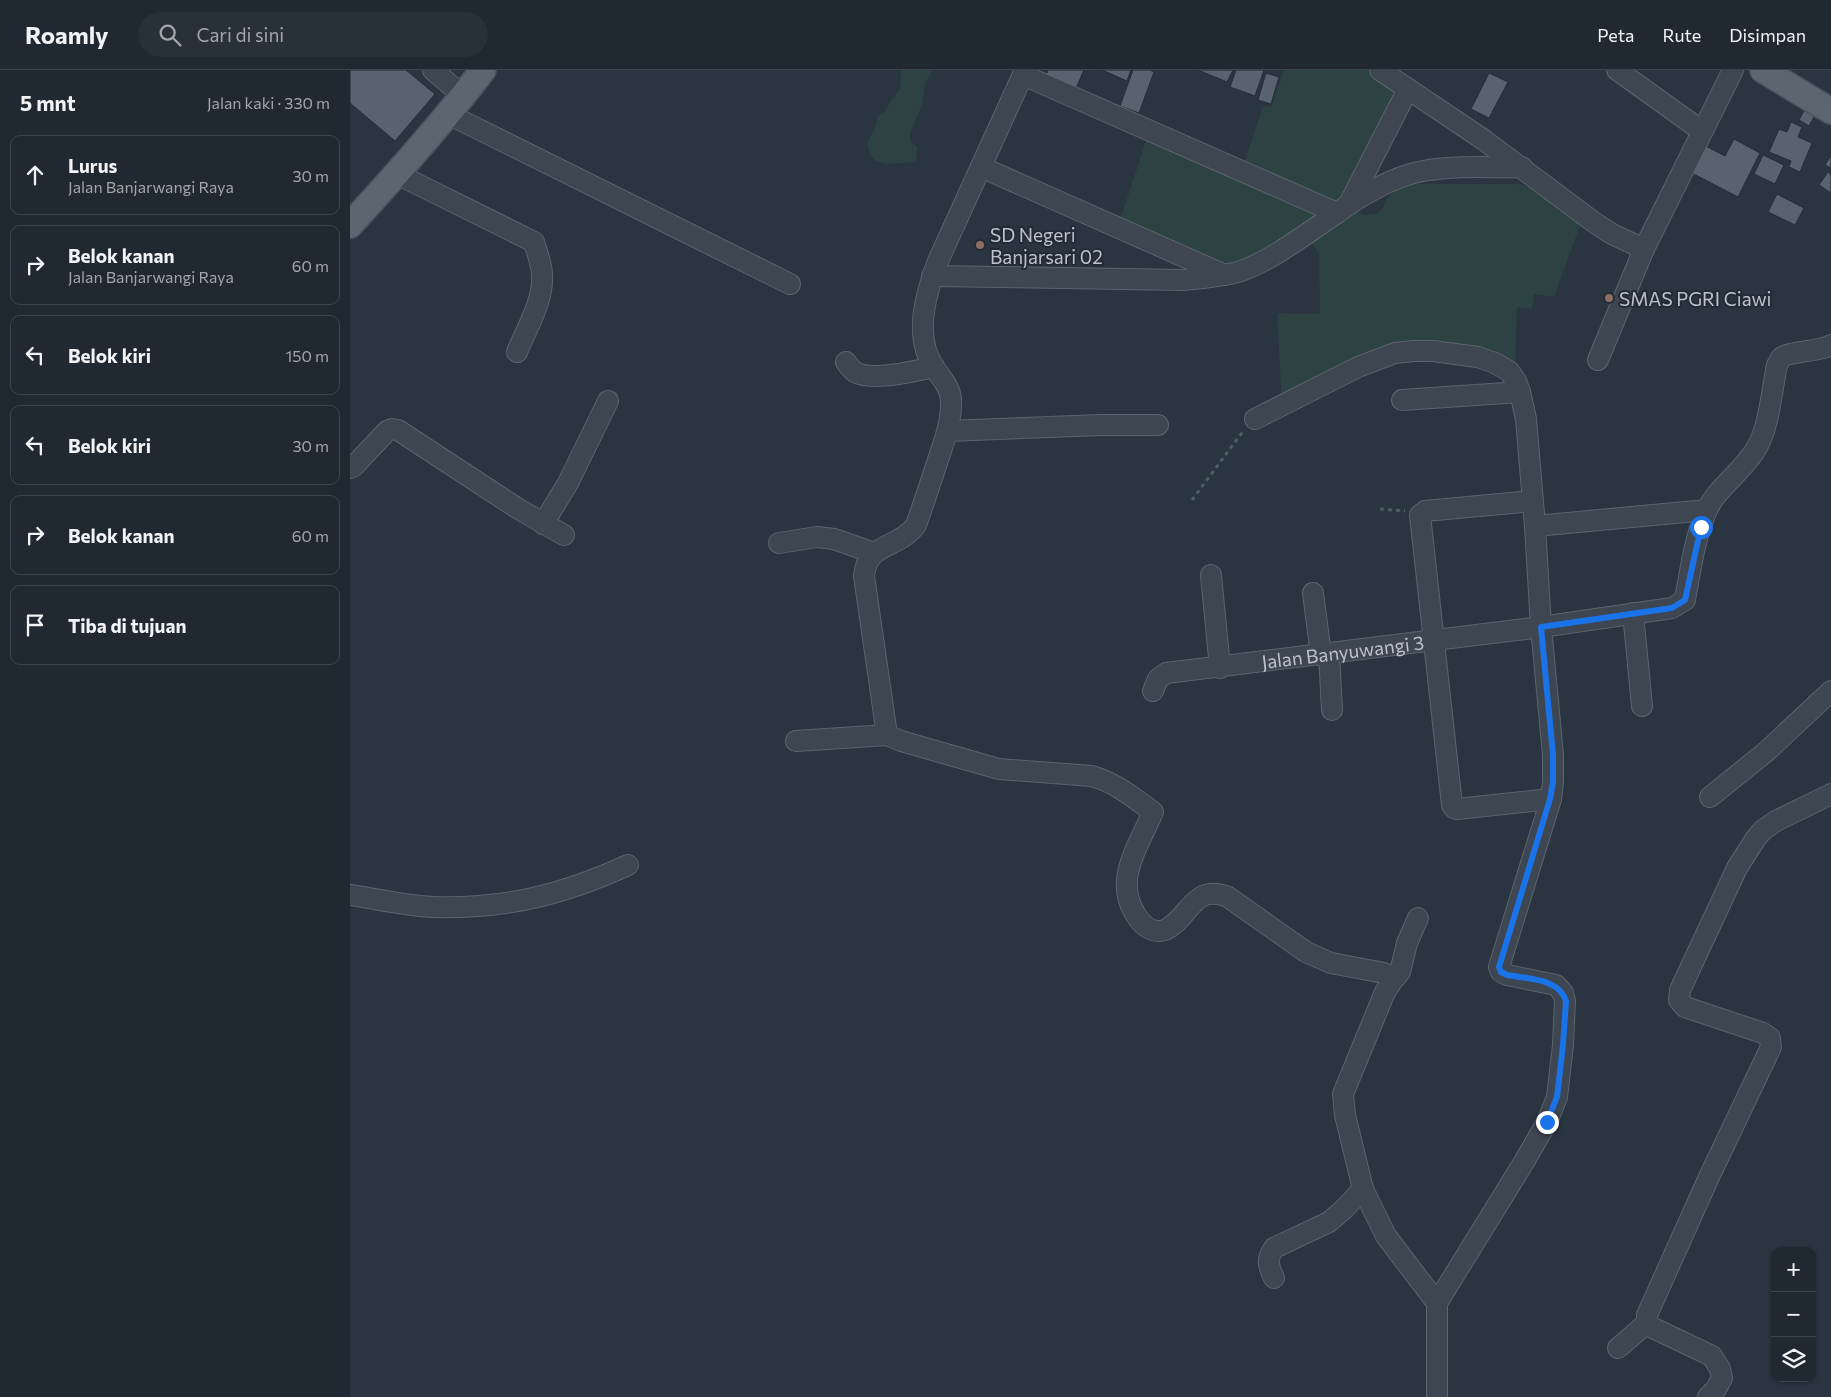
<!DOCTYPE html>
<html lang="id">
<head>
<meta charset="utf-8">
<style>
	:root { --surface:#202831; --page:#283039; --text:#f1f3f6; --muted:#a2a6ab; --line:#3d444d }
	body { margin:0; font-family:Commissioner,sans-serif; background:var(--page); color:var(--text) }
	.controls { position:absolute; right:15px; bottom:15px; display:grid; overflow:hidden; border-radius:10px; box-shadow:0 1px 4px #0004 }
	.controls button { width:45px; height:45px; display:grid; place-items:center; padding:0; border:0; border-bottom:1px solid var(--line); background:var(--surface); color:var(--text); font:25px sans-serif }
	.stop { position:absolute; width:15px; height:15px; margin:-11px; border:4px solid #1a73e8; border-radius:50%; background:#fff }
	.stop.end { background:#1a73e8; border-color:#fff; box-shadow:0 1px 5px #0008 }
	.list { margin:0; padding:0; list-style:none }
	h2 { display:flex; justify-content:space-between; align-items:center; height:65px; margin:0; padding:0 20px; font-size:21px }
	h2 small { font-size:16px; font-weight:400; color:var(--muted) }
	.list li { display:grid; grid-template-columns:32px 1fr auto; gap:15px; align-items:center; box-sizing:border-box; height:80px; margin:0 10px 10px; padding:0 10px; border:1px solid var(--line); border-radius:10px }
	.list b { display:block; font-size:19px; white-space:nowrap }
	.list p { margin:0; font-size:16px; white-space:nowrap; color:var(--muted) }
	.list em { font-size:16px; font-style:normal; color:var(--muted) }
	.icon { flex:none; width:28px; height:28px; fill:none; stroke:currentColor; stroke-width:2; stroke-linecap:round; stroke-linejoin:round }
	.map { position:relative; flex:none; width:1481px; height:1327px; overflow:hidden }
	header { display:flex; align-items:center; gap:30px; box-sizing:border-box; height:70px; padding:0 25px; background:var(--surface); border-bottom:1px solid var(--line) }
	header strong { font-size:24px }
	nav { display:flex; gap:28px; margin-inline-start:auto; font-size:18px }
	.search { width:350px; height:45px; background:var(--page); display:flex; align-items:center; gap:12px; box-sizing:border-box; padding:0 18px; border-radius:28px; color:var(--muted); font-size:19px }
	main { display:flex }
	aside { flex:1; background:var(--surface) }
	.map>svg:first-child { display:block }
	.green { fill:#2d4243 }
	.building { fill:#596370; stroke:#252d38 }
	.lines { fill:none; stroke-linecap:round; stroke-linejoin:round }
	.minor-casing { stroke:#5c646e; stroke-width:22 }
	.major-casing { stroke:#4b525d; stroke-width:28 }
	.path { stroke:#4c5f61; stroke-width:3; stroke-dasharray:4 4; stroke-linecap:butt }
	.minor { stroke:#3e4651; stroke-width:20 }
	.major { stroke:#5d6570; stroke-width:25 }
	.route { stroke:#1a73e8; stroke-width:6 }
	.education-dot { fill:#8d6e63; stroke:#232b36; stroke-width:2 }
	.labels { text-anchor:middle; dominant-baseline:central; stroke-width:4; stroke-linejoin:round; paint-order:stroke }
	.poi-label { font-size:19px; fill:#bbc2cb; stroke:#232b36; text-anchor:start }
	.street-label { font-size:19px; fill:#bbc2cb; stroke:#232b36 }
</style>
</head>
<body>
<header>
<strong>Roamly</strong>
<div class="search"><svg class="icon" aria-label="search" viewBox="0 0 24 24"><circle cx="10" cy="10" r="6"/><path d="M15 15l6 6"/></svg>Cari di sini</div>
<nav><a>Peta</a><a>Rute</a><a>Disimpan</a></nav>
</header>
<main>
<aside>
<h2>5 mnt<small>Jalan kaki · 330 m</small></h2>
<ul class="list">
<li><svg class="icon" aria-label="ahead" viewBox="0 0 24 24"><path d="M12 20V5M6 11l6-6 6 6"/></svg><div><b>Lurus</b><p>Jalan Banjarwangi Raya</p></div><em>30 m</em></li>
<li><svg class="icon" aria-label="right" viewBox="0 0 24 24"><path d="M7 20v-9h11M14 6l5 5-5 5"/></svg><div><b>Belok kanan</b><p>Jalan Banjarwangi Raya</p></div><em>60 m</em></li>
<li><svg class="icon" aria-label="left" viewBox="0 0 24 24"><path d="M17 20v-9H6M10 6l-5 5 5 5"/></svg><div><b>Belok kiri</b></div><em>150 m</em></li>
<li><svg class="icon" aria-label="left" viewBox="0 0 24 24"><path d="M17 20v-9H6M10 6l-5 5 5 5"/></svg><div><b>Belok kiri</b></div><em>30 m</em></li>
<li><svg class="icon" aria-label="right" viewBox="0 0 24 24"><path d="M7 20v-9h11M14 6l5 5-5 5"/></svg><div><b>Belok kanan</b></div><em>60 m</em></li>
<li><svg class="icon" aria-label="arrive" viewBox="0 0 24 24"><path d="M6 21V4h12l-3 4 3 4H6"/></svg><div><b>Tiba di tujuan</b></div></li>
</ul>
</aside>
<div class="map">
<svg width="1481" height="1327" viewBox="0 0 1481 1327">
	<rect width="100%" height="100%" fill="#2a3541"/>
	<path class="green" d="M551,0H583L575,13L573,32L560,64V70L567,77L566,92L538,94L525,91C508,67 527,67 527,47L535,42L541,30L550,20Z
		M934,0H1017L1048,22L1002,140L1016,145L1026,144L1033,138L1035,131L1044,121L1063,114H1167L1197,121L1226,145L1230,156L1204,227L1184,224L1182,239L1167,237L1165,297L1074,276L932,333L927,243L970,244L969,183L956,165L881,207L767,159L796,71L908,116L893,96L913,36L921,37Z"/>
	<path class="building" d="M0,0H56L85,24L45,71L0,33Z
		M698,0H734L724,23L694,11Z
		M752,0H781L777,11Z
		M783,0H800L804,2L789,43L770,36Z
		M848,0H883L877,12Z
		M886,0H914L905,26L880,17Z
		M916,3L929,7L921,34L908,30Z
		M1139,3L1158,12L1139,48L1121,39Z
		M1455,39L1465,45L1459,56L1449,50Z
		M1441,52L1452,57L1448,67L1462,73L1450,102L1439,97L1441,91L1419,82L1429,59L1437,62Z
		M1384,69L1410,83L1388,127L1334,99L1348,72L1375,86Z
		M1413,85L1434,95L1425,114L1404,104Z
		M1481,85V98L1475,95Z
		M1478,102L1481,105V123L1469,115Z
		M1427,124L1454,138L1445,155L1418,142Z"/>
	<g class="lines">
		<g class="minor-casing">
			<g id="minor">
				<path d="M83,0L113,26"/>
				<path d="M675,0L588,191C576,223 563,266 584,297C592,310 602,318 601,334C601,353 594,372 588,390C581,411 574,433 566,455C549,479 517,472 514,506L537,665L551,671L649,699L742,706C766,713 783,727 803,742C787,779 760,815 791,852C797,859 807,863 815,860C840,848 843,813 878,827L956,882L981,893L1034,903L1043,910L1035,922L993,1024L995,1045L1013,1119L1036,1166L1087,1233"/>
				<path d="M1030,0L1134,70L1245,153L1262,164L1294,179L1383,0"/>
				<path d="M1267,0L1352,61"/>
				<path d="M98,44L440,214"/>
				<path d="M631,97L875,205"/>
				<path d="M47,104L184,172C187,183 192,194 192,205C194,230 176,260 167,282"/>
				<path d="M999,134L1058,19"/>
				<path d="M987,143C1010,126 1044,106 1073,101C1105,95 1139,98 1172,97"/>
				<path d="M582,206L834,210C853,208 872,207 891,201C921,191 960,161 987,143L673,5"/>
				<path d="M1248,290L1294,179"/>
				<path d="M496,292C499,296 502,301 507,303C524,311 565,301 584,297"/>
				<path d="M1052,330L1170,322"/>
				<path d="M905,349L1008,297L1045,283L1064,281H1083L1128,287L1145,293L1159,301L1166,311L1170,322L1176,349L1185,456L1191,557L1203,685V712L1201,729L1149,897L1151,902L1157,905L1206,915L1213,923L1215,931L1213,975L1207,1027L1197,1052L1174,1092L1087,1233V1327"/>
				<path d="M598,361L751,355H808"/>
				<path d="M0,398L4,396L37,361L42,359L48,360L167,438L214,465"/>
				<path d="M1183,431L1075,441L1070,445L1102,735L1104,738L1107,739L1201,729"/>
				<path d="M193,454L218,413L258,331"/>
				<path d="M1185,456L1357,440"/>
				<path d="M429,473L467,467L484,469L524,483"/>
				<path d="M861,505L870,598"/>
				<path d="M963,523L971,585"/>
				<path d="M1283,543L1292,636"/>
				<path d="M979,584L982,640"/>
				<path id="s1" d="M803,621L808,609L816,603L1191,557L1322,538L1335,530C1340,502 1345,466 1357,440C1368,416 1394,401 1407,377C1419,357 1422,319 1427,295C1429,293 1429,290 1431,288C1438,281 1469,282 1481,275"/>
				<path d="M446,671L537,665"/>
				<path d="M1360,727L1417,681L1481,621"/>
				<path d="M0,825C27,829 56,836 83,837C155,839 213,825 278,795"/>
				<path d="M1043,910L1050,902L1057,873L1068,848"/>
				<path d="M924,1208C918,1195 916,1190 924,1178L979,1152L993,1140L1013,1119"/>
				<path d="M1297,1253L1301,1257L1362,1286L1370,1299L1372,1308L1366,1319L1358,1327"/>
				<path d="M1268,1278L1297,1253V1245L1359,1107L1421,977L1420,968L1413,963L1335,937L1329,930L1330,920L1387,798L1406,768L1413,760L1426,751L1481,724"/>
			</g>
		</g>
		<g class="major-casing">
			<path id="major" d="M1413,0L1481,41
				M0,155C46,105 92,54 133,0"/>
		</g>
		<path class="path" d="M842,430L894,360
			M1030,439L1055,441"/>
		<use href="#minor" class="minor"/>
		<use href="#major" class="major"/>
	</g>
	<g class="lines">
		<path class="route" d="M1197,1052L1207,1027L1213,975L1216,931C1209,908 1178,909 1157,905L1151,902L1149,897L1200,729L1203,712V685L1191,557L1322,538L1335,530L1351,457"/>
	</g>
	<g class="education-dot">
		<circle cx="630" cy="175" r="5"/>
		<circle cx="1259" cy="228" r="5"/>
	</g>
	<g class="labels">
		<g class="poi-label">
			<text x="640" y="164">SD Negeri<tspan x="640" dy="22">Banjarsari 02</tspan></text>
			<text x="1269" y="228">SMAS PGRI Ciawi</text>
		</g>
		<g class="street-label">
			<text stroke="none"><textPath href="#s1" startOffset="201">Jalan Banyuwangi 3</textPath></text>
		</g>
	</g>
</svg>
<div class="controls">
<button>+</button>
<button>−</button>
<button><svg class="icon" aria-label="layers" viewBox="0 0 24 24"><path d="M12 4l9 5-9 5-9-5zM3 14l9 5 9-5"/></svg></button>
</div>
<div class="stop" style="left:1351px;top:457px"></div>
<div class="stop end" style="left:1197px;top:1052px"></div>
</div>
</main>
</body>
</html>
